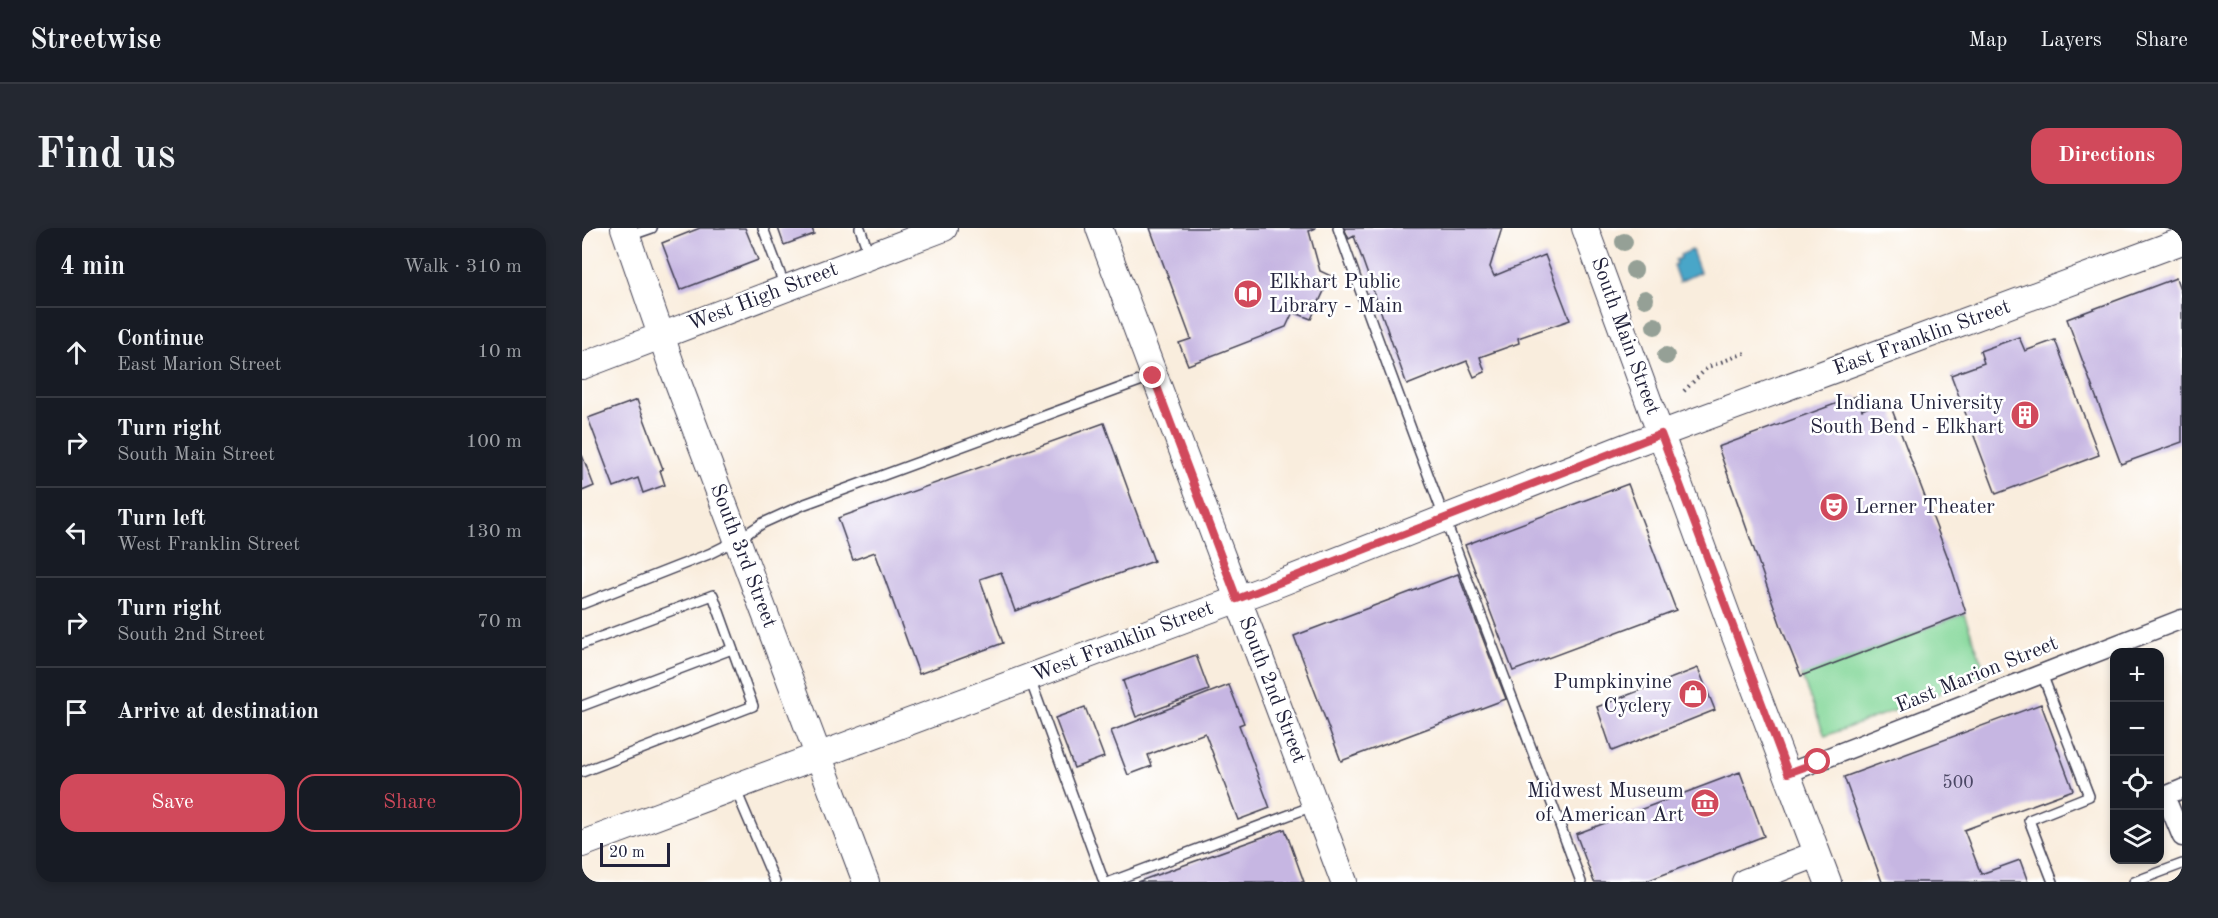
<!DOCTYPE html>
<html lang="en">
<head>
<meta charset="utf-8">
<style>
	:root { --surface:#171b24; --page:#242831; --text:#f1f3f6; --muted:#9ea1a6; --line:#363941; --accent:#d1495b }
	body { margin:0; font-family:"Old Standard TT",serif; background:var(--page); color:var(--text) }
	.controls { position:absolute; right:18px; bottom:18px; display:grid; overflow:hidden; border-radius:12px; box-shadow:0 3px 9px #0003 }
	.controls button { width:54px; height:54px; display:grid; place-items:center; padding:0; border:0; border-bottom:2px solid var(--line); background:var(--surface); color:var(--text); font:30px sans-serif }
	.scale { position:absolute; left:18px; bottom:15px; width:70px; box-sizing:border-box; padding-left:6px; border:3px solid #22223b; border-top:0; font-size:16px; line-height:21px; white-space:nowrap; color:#22223b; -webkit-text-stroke:4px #fff; paint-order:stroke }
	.stop { position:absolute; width:18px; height:18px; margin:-14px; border:4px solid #d1495b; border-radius:50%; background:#fff }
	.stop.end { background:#d1495b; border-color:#fff; box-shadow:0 2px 6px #0008 }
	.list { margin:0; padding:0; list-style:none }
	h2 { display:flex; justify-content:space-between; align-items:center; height:78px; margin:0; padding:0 24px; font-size:26px }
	h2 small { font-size:20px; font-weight:400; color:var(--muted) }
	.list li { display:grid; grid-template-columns:39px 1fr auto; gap:18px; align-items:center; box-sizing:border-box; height:90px; padding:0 24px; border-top:2px solid var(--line) }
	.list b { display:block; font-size:22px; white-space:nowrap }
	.list p { margin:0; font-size:20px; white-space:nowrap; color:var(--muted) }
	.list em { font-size:20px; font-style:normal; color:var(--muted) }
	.actions { display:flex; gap:12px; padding:18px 24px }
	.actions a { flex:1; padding:14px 0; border:2px solid var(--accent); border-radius:18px; text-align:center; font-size:21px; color:var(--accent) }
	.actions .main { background:var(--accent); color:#fff }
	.icon { flex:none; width:33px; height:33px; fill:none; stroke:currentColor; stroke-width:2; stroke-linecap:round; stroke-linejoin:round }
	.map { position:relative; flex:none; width:1600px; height:654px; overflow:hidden; border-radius:18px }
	header { display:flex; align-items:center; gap:36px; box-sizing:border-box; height:84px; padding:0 30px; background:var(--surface); border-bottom:2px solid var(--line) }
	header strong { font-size:28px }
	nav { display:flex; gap:33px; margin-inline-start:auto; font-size:21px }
	.intro { display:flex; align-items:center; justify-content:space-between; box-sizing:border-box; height:144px; padding:0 36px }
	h1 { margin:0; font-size:42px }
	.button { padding:15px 27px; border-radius:18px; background:var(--accent); color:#fff; font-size:21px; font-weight:700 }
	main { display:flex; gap:36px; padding:0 36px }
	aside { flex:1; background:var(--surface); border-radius:18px; box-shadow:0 3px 9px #0003 }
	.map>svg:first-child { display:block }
	.green { fill:#83d799; stroke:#527c6a; stroke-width:1.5 }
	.water { fill:#4aa6c8; stroke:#366482; stroke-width:1.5 }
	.building { fill:#c6b6e2 }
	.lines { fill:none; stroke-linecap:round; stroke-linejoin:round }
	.lane-casing { stroke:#424053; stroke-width:12 }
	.street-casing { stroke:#424053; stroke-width:21 }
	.secondary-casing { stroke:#424053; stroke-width:28 }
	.path { stroke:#424053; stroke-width:4; stroke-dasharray:1.5 4.5; stroke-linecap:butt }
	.lane { stroke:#fff; stroke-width:9 }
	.street { stroke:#fff; stroke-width:18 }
	.secondary { stroke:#fff; stroke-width:26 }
	.tree { fill:#95a096 }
	.route { stroke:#d1495b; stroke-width:8 }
	.labels { text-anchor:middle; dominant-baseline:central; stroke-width:5; stroke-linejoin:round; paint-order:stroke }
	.number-label { font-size:18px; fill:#4b4765 }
	.poi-label { font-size:21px; fill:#22223b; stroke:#fff; text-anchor:end }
	.street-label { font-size:21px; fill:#22223b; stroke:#fff }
</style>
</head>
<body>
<header>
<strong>Streetwise</strong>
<nav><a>Map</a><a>Layers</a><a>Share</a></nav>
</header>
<div class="intro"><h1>Find us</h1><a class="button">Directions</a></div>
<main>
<aside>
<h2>4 min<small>Walk · 310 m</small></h2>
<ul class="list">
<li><svg class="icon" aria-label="ahead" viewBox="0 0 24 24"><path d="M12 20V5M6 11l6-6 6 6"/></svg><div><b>Continue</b><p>East Marion Street</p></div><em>10 m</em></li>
<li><svg class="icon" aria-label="right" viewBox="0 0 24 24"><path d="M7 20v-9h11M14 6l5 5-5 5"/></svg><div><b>Turn right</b><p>South Main Street</p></div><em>100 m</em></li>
<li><svg class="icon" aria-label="left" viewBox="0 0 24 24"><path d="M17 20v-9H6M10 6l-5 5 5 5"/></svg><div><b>Turn left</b><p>West Franklin Street</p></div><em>130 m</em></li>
<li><svg class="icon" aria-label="right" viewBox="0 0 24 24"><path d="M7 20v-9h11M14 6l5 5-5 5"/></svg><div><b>Turn right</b><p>South 2nd Street</p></div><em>70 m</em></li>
<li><svg class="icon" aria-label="arrive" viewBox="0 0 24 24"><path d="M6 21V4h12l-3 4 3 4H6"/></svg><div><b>Arrive at destination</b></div></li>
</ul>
<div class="actions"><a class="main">Save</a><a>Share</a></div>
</aside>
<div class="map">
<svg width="1600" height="654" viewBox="0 0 1600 654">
	<rect width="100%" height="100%" fill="#fff"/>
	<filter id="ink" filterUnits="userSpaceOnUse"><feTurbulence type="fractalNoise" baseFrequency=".0167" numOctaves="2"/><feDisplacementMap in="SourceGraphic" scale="12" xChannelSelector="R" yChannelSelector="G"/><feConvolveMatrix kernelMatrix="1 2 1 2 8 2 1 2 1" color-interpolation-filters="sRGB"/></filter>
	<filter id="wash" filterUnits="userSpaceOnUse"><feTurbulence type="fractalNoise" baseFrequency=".008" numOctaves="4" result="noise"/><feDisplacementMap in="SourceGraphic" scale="24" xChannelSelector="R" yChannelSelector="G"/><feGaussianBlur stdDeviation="1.35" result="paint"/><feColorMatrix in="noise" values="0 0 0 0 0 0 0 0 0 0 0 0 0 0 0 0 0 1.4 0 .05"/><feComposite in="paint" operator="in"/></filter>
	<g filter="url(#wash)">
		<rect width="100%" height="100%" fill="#f9eddd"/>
		<path class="green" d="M1382,386L1405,448L1243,508L1219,447Z"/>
		<path class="water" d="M1110,22L1118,44L1097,54L1091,37L1094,36L1093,32L1099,30L1098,27Z"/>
		<g id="blocks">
			<path class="building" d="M118,0H163L176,32L98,62L80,15Z
				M196,0H230L232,6L202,17Z
				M568,0H734L727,3L738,43L749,48L729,91L711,84L704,99L606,137L597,115L609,111Z
				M762,0H920L908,39L912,48L963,27L988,92L936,110L937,115L898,129L903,144L892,149L885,133L825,157L772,8L767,11Z
				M1594,50L1600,67V214L1539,236L1485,91Z
				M1437,109L1443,123L1473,112L1517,227L1414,266L1369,147L1402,135L1398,123Z
				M1275,168L1280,182L1306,171L1369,338L1384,385L1219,448L1200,401L1136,219Z
				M55,172L81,241L78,242L83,257L61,265L56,250L32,259L6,190Z
				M522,195L572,333L433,383L419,344L398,351L421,415L337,446L293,324L271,332L256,290Z
				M0,227L12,258L0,263Z
				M1046,256L1094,382L931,443L883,317Z
				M876,346L924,471L759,533L712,408Z
				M614,427L627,462L554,489L541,453Z
				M1116,440L1133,482L1030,523L1015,479Z
				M647,457L662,495L657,497L688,580L656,592L623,505L566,527L570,538L546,547L529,503Z
				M1459,476L1491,562L1382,602L1399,646L1438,632L1446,654H1300L1262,549Z
				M503,479L522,529L492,540L473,490Z
				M1158,544L1182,608L1062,654H1012L994,606Z
				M703,601L722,654H555Z"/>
		</g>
	</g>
	<g filter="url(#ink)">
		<use href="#blocks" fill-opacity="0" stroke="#424053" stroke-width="1.5"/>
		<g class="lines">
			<g class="lane-casing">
				<path id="lane" d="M181,0L203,59
					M278,0L287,26
					M756,0C833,219 919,436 999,654
					M47,8L70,0
					M0,376L127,326L155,312L181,295L223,276L571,148
					M0,416L131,367L171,478L0,544
					M1460,446L1507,568L1447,592L1471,654
					M448,451L522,654
					M0,478L150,421
					M153,560L193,654
					M528,654L731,578
					M1552,654L1600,636"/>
			</g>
			<g class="street-casing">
				<path id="street" d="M1206,545L1600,391
					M1600,561L1583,568L1600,609"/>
			</g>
			<g class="secondary-casing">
				<path id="secondary" d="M42,0L89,136L284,654
					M517,0L762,654
					M1003,0L1148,395L1246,654
					M0,138L362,0
					M0,616L683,361L1043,219L1600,13
					M1163,654L1235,626"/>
			</g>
			<path class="path" d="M1102,163L1126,139L1163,125"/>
			<use href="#lane" class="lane"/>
			<use href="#street" class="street"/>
			<use href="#secondary" class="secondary"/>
		</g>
		<g class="tree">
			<circle cx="1042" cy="14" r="9"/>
			<circle cx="1052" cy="42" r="9"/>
			<circle cx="1063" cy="71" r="9"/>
			<circle cx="1073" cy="98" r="9"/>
			<circle cx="1084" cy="128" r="9"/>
		</g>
	</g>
	<g class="lines" filter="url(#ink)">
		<path class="route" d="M571,148L655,371L1079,206L1206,545L1236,534"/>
	</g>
	<defs>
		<g id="library-disc" transform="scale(1.5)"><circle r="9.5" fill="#d1495b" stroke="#fff"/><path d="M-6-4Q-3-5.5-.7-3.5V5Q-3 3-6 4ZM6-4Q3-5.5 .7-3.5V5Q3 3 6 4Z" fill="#fff"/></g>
		<g id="building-disc" transform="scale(1.5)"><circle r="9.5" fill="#d1495b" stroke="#fff"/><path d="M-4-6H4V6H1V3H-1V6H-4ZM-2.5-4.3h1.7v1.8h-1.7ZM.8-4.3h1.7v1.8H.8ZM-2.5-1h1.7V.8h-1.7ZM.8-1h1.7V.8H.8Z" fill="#fff"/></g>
		<g id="theatre-disc" transform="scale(1.5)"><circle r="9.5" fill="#d1495b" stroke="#fff"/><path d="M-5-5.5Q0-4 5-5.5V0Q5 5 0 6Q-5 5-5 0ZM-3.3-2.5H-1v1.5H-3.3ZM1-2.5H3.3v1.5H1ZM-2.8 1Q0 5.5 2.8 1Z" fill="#fff"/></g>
		<g id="shop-disc" transform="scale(1.5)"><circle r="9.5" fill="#d1495b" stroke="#fff"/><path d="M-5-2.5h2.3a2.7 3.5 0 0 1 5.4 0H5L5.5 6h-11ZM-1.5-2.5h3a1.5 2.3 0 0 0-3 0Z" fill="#fff"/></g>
		<g id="museum-disc" transform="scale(1.5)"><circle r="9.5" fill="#d1495b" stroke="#fff"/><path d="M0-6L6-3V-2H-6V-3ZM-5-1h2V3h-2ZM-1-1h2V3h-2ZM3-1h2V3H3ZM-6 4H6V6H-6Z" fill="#fff"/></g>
	</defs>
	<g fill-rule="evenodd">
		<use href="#library-disc" x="666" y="66"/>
		<use href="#building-disc" x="1443" y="187"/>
		<use href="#theatre-disc" x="1252" y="279"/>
		<use href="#shop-disc" x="1111" y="466"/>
		<use href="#museum-disc" x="1123" y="575"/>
	</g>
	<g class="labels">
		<g class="number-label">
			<text x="1376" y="555">500</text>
		</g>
		<g class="poi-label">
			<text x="687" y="54" text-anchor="start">Elkhart Public<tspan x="687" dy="24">Library - Main</tspan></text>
			<text x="1422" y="175">Indiana University<tspan x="1422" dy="24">South Bend - Elkhart</tspan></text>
			<text x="1273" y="279" text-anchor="start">Lerner Theater</text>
			<text x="1090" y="454">Pumpkinvine<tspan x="1090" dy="24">Cyclery</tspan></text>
			<text x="1102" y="563">Midwest Museum<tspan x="1102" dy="24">of American Art</tspan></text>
		</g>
		<g class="street-label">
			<text transform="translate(181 69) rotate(-21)">West High Street</text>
			<text transform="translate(1043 108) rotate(70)">South Main Street</text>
			<text transform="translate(1340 110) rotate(-20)">East Franklin Street</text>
			<text transform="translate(161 328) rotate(69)">South 3rd Street</text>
			<text transform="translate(541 414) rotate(-21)">West Franklin Street</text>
			<text transform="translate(1395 447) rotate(-22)">East Marion Street</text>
			<text transform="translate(690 462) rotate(69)">South 2nd Street</text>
		</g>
	</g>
</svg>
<div class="controls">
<button>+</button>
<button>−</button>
<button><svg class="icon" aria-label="locate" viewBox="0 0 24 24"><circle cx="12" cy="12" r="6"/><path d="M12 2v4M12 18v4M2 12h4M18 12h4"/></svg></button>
<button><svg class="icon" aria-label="layers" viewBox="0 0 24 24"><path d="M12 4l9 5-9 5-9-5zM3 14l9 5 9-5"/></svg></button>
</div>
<div class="scale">20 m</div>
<div class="stop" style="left:1236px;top:534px"></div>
<div class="stop end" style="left:571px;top:148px"></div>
</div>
</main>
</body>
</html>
